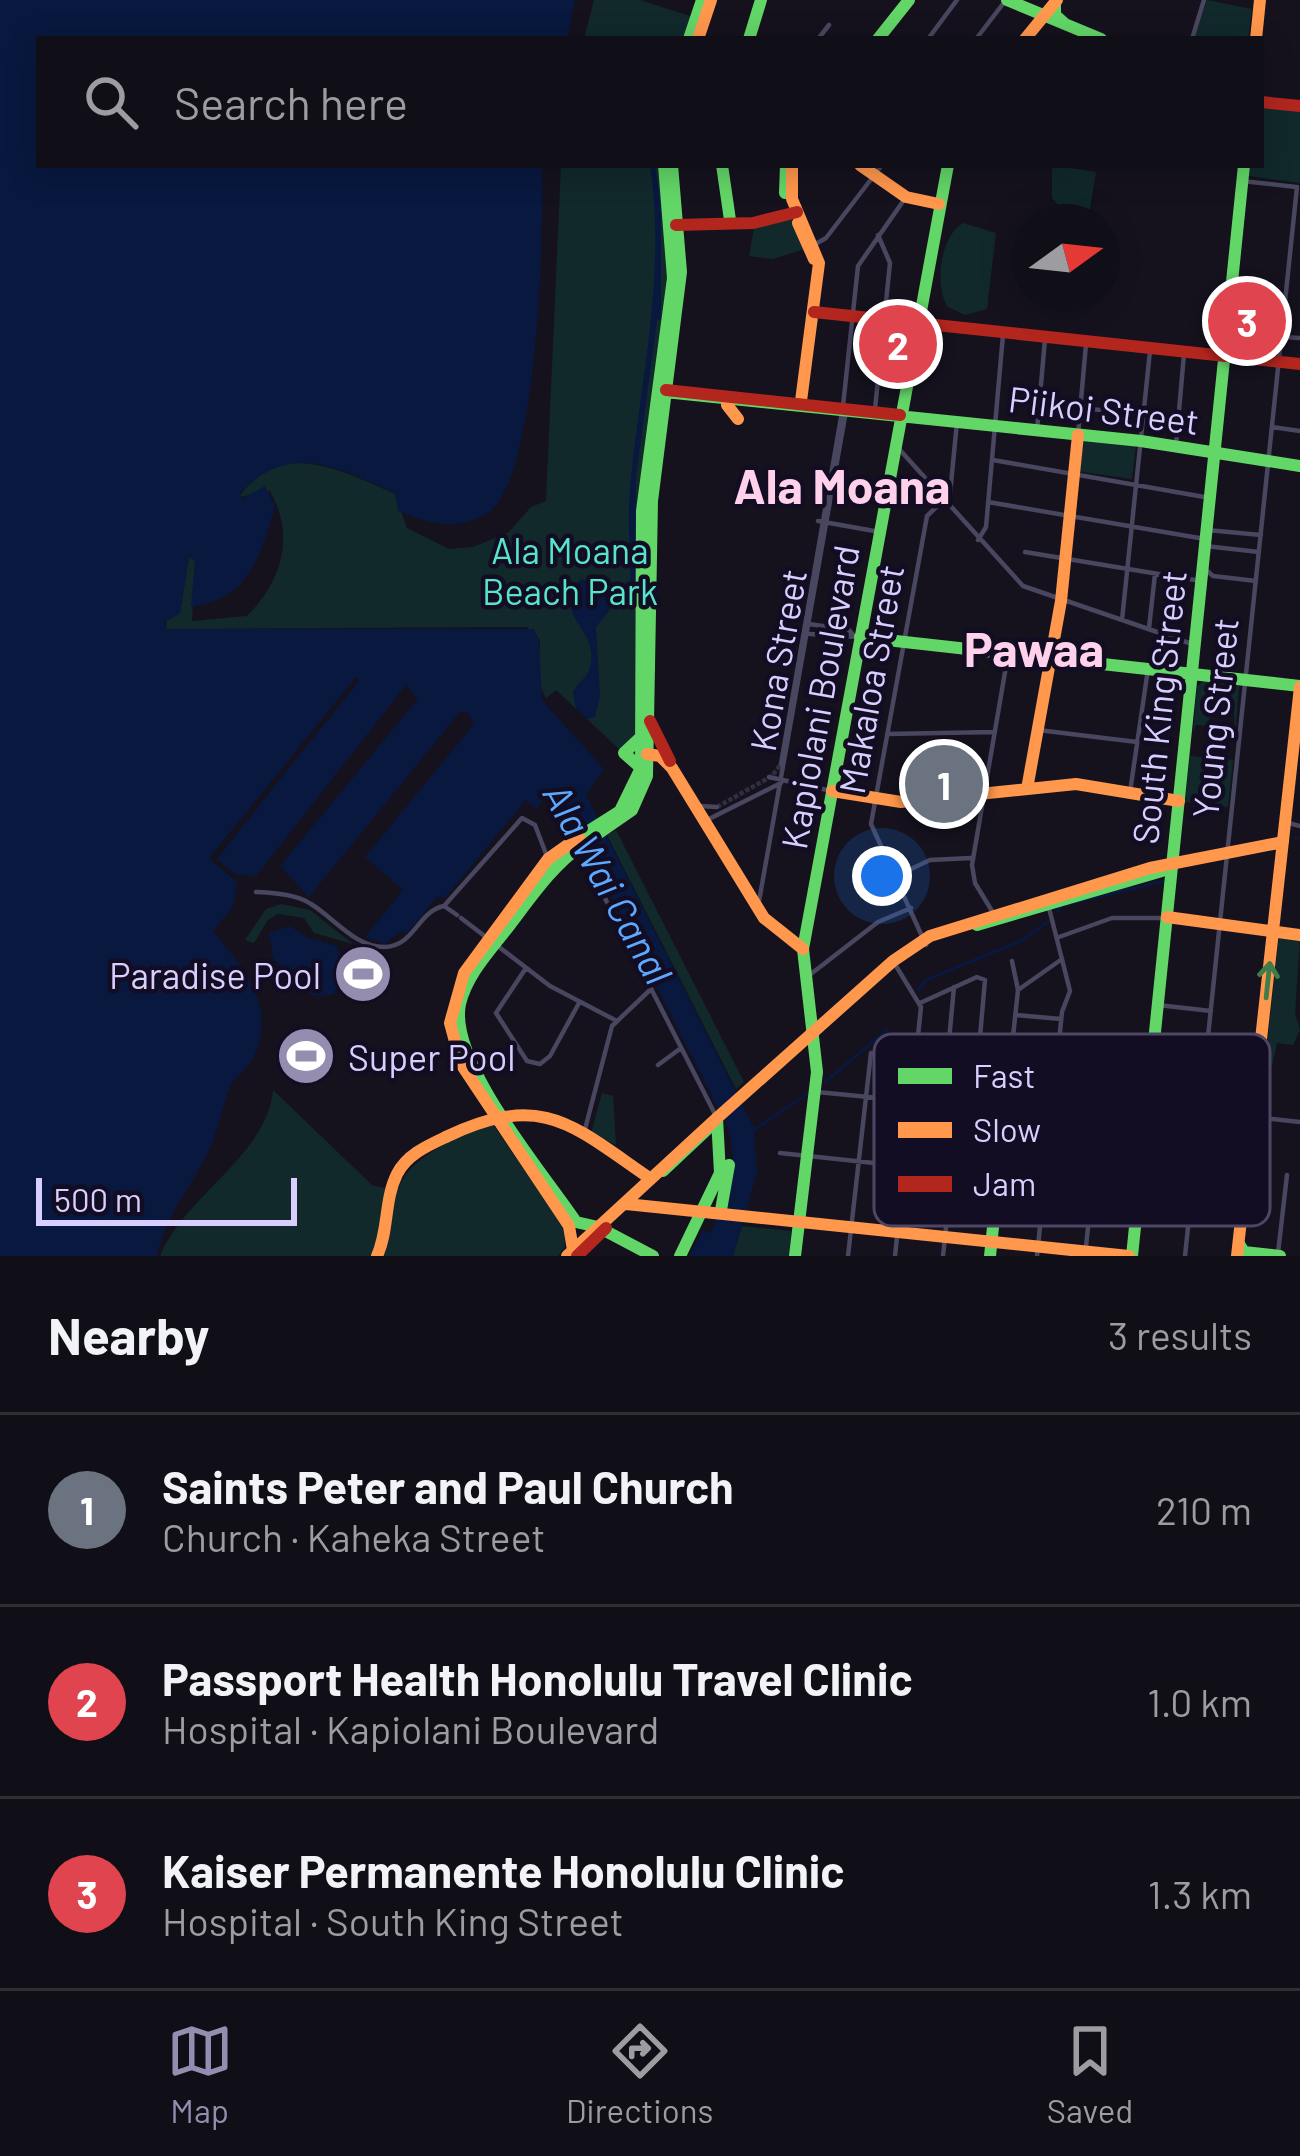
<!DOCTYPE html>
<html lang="en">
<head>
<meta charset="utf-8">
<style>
	:root { --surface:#100e16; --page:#1e1c23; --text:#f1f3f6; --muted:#9c9ca1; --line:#302e35; --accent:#948db0 }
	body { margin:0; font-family:Barlow,sans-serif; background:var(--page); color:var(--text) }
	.compass { position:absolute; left:1012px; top:204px; width:108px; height:108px; border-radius:50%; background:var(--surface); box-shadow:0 6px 30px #0003; rotate:75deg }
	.scale { position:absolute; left:36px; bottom:30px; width:261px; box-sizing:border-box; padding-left:12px; border:6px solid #d8cfff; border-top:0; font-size:33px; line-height:42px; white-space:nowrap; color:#d8cfff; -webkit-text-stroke:9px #120d23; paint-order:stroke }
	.you { position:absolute; left:882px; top:876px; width:42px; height:42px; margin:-30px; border:9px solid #fff; border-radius:50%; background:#1a73e8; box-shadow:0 0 0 18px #1a73e833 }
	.badge { display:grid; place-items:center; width:78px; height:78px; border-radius:50%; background:var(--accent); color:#fff; font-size:39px; font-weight:700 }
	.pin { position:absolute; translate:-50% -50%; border:6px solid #fff; box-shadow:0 3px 12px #0006 }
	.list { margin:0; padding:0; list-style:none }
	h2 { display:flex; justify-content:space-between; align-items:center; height:156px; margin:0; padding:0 48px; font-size:51px }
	h2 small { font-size:39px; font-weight:400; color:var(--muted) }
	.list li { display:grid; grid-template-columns:78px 1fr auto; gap:36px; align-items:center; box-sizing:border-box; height:192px; padding:0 48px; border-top:3px solid var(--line) }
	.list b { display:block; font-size:45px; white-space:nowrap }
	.list p { margin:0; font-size:39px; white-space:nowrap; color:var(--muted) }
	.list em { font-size:39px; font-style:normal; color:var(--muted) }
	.icon { flex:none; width:66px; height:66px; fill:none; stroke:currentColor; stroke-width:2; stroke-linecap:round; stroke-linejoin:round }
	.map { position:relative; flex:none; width:1300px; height:1256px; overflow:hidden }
	.search { position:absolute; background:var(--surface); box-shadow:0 6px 30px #0003; left:36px; right:36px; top:36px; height:132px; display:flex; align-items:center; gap:30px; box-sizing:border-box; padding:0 42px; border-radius:0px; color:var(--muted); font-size:45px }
	.sheet { height:732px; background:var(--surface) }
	nav { display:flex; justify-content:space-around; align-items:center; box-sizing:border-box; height:168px; border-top:3px solid var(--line); background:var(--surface); font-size:33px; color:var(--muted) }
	nav a { display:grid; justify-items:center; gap:6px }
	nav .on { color:var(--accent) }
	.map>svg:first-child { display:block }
	.green { fill:#11292b }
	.water { fill:#08183f }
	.pier { fill:#15121e }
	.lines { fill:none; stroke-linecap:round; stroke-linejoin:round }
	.stream { stroke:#08183f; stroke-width:3 }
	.street-tunnel { stroke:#322e40; stroke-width:4.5; stroke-dasharray:4.5 2; stroke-linecap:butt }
	.street { stroke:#49465f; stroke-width:4.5 }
	.fast { stroke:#63d668; stroke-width:12 }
	.slow { stroke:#ff974d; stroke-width:12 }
	.jam { stroke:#b3261e; stroke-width:12 }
	.oneway { stroke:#3f7c49 }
	.labels { text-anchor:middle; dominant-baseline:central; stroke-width:9; stroke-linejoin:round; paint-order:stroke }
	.street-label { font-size:36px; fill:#d8cfff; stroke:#120d23 }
	.park-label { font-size:36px; fill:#56e4ca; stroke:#120d23 }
	.poi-label { font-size:36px; fill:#d8cfff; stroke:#120d23; text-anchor:end }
	.water-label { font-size:39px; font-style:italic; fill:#5da9ff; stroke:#120d23 }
	.district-label { font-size:48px; font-weight:bold; fill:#ffd1eb; stroke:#120d23 }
	.key { fill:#120d23; stroke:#4d4765; stroke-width:3 }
	.key-label { font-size:33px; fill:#d8cfff }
</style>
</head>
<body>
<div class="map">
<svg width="1300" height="1256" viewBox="0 0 1300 1256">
	<rect width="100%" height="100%" fill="#15121e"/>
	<path class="green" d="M594,0H640L693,17L685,39H584Z
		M1207,0L1252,9L1248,39H1194Z
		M1261,107L1300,111V183L1249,176V165H1261Z
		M561,165H660L670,266L646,450L636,740L619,749L556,690L546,698L538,681L540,640L527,627L166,629L167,617L180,612L189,557L195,560L192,621L247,616C281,582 296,537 270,491L239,497C279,437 343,471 395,494L407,528L449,549L473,547L509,532L531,507L546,501Z
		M1052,165L1096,172L1089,215L1061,208L1052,198Z
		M791,218L808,248L773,259L749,256L754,228Z
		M963,223L996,233L987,309L965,315L948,307C934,286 940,236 963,223Z
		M1081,439L1136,446L1132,479L1076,471Z
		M1204,681L1239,686L1235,740L1234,707H1227L1226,713L1210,711L1208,726L1196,725L1193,733L1197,686Z
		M1190,756L1233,760L1228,807L1185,802Z
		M616,830L744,1082L736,1089L607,835Z
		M281,904L310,910L353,944L314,933L304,918L278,914L268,920L254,943L245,940L266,909Z
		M1279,934L1300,939L1295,1013L1300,1030L1293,1045L1277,1043L1272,1067L1265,1066Z
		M273,1090L372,1185L397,1191C411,1155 450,1143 482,1125L494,1126L564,1229L565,1247L558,1256H160C184,1196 267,1156 273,1090Z
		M602,1093L613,1096L616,1145L591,1133Z
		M999,1178L1043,1182L1039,1226L996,1222Z
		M742,1226L791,1231L790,1256H733Z"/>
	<path class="water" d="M0,0H575L567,39H39V165H542C544,227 539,484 486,514C456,532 427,523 398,511L395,493C336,468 293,440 240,493L242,499L265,486L275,506C262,554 247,602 191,606L195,560L189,557L180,613L163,623L167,629H534L539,640L542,700L604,769L586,795L754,1128L757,1173L733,1256H689L703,1230L710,1233C727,1197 740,1168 728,1128L579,833L550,793L536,809L526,800L445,898L437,897L406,934L401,931L385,944L365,937L403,890L365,857L474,724L468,713L460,712L309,897L280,866L418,699L406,685L256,876L237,875L216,860L360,677L209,858L237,882L233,907L213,931C244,969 277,1005 254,1056C248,1069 237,1074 231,1085C221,1108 218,1134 206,1156C187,1194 166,1214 157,1256H0Z
		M650,165H655L661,209V319L657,320L636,477L635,597L630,604L612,607L596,627L600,696L595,717L587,719L576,709L573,692C577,682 587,679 590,668C598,633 570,629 568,593L581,579L601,586L615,601L631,597C630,558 627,516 631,477C642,372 666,271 650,165Z
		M290,926L308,938L337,946L345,975L333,995L312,996L273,958L269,933Z"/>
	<path class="pier" d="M356,677L359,681L216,858L244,882H237L210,857Z"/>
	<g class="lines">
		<path class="stream" d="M1295,837L1300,838
			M1057,912L1063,905L1165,881
			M918,990L926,980L1021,941L1049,921
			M825,1082L887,1030
			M754,1130L807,1094"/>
		<path class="street-tunnel" d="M717,807L772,776L781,764"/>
		<path class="street" d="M818,39L829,25
			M928,39L957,0
			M976,39L1006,0
			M1192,39L1204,0
			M1242,181L1296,187
			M812,246L826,238L882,165
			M1282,337L1300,338
			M1080,408L1140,414
			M875,409L890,263L878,235
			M1272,427L1300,431
			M1037,430L1045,339
			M1078,434L1086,344
			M1176,445L1184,354
			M899,449L1023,586L1195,645
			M993,460L1210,498
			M988,502L1205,539
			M818,521L880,532
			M1207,530L1261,535
			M978,540L986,527L1003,335
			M1205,546L1259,552
			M1025,552L1201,581
			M1205,569L1213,576L1256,581
			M1122,620L1150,351
			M809,624L849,630L854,636
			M1149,628L1155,574
			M810,634L857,637
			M1038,730L1137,742
			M887,734L995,732
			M781,764L843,406L858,266L906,197
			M769,777L832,791
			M1130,792L1148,669
			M700,806L717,807
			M705,821L781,783
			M1285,822L1300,826
			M586,861L717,1118
			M896,876L930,860L971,858
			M256,892C273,893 296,894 311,904C334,918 355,947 384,947C414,947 418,911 444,906L522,818L535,825L548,859
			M444,906L457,915
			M758,907L846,411
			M995,916L975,883L972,865L1010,643
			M461,918L550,986L615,1020
			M1059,937L1112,918H1163
			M926,945L871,824L927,516L950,494L957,422
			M893,961L921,1007L895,1256
			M526,968L496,1013L527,1061L540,1064L550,1056L579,1003
			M807,977L878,922L911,908
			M1018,990L1062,959
			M920,1003L977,977L985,980L974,1105
			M1158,1005L1211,1011
			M1016,1015L1061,1019
			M1013,1045L1100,1054L1106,1060L1085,1256
			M1152,1061L1253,1079
			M658,1065L681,1048
			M1174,1089L1177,1065
			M817,1092L1146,1124
			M943,1104L954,987
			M1005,1111L1018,990L1012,961
			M1254,1117L1300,1122
			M584,1133L612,1026L651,989
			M1197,1141L1245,1144
			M780,1153L1092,1186L1136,1196
			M1278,1253L1287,1175
			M848,1256L871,1053L916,1058
			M943,1256L952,1172
			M1037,1256L1062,1012L1070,991L1049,908
			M1185,1256L1297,187"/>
		<path class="fast" d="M1007,0L1101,39
			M1055,2V15L1065,24
			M689,39L702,0
			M749,39L761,0
			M878,39L909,0
			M722,165L730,220
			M785,193L786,165
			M665,392L1141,441L1300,466
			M860,637L1300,686
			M640,738L624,753L641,768
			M579,837L620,811L641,768L642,511L673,278L664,165
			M583,844C552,866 532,896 509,926C491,950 467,974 460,1004C448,1062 544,1174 576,1222L598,1227L653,1256
			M583,844L632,810L647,776L652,501L681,272L672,165
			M977,925L1162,871
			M663,1171L713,1124
			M721,1210L729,1165
			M1239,1244L1244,1252L1280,1256
			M680,1256L720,1173L717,1118
			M795,1256L817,1072L803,949L948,165
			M990,1256L1005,1111
			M1132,1256L1244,165"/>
		<path class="slow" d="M698,39L711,0
			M1025,39L1057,0
			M1256,39L1260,0
			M792,165V199L819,263L801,401
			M860,165L906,197L939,204
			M798,223L814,259
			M727,405L738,419
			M647,754L660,756L672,768L764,918L803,949
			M1027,789L1061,601L1078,435
			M832,791L901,802L1076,784L1179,801
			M1167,917L1300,935
			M717,1118L893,961L930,936L1150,868L1283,842
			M626,1204L1129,1256
			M377,1256C389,1230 384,1200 397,1174C407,1154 429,1145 448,1136C544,1091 573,1126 651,1179
			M567,1256L717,1118
			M574,1256L569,1226L461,1064L450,1023L464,973L548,859L579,837
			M1237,1256L1300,687"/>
		<path class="jam" d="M1261,102L1300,106
			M676,225L753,223L797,212
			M814,312L1300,364
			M666,390L900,415
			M650,721L670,761
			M577,1256L606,1228"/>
	</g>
	<defs><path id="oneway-shaft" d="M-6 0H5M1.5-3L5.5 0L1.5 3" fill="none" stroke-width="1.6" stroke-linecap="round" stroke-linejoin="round" transform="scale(3)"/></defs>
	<use class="oneway" href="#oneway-shaft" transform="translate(1268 980) rotate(-84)"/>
	<defs>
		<g id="stadium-disc" transform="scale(3)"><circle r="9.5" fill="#948db0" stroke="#120d23"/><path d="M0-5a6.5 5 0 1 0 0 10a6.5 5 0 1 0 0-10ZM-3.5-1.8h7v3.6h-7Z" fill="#fff"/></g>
	</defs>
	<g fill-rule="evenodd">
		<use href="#stadium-disc" x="363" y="974"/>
		<use href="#stadium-disc" x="306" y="1056"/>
	</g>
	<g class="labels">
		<g class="street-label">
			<text transform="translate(1104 409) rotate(7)">Piikoi Street</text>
			<text transform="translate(777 660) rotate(-80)">Kona Street</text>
			<text transform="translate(870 679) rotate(-80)">Makaloa Street</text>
			<text transform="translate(819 697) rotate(-80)">Kapiolani Boulevard</text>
			<text transform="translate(1158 707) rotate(-84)">South King Street</text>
			<text transform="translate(1214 718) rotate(-84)">Young Street</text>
		</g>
		<g class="park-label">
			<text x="570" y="549">Ala Moana<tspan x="570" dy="41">Beach Park</tspan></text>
		</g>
		<g class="poi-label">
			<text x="321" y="974">Paradise Pool</text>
			<text x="348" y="1056" text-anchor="start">Super Pool</text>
		</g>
		<g class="water-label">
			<text transform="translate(609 883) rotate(61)">Ala Wai Canal</text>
		</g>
		<g class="district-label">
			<text x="842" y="485">Ala Moana</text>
			<text x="1034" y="648">Pawaa</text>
		</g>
	</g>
	<rect x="874" y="1034" width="396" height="192" rx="18" class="key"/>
	<rect x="898" y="1068" width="54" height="16" fill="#63d668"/>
	<rect x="898" y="1122" width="54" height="16" fill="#ff974d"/>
	<rect x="898" y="1176" width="54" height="16" fill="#b3261e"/>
	<g class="key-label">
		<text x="973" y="1088">Fast</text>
		<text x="973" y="1142">Slow</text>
		<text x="973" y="1196">Jam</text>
	</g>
</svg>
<svg class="compass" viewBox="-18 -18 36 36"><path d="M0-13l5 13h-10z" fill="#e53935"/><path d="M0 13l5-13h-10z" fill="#9c9ca1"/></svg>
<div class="scale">500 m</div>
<div class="you"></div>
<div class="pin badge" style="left:944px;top:784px;background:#6b7280">1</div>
<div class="pin badge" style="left:898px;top:344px;background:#e0444e">2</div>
<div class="pin badge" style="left:1247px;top:321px;background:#e0444e">3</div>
<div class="search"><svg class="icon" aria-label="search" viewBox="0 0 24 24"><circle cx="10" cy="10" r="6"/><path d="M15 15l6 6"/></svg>Search here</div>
</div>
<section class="sheet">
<h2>Nearby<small>3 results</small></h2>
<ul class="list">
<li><span class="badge" style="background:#6b7280">1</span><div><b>Saints Peter and Paul Church</b><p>Church · Kaheka Street</p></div><em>210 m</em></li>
<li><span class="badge" style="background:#e0444e">2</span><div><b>Passport Health Honolulu Travel Clinic</b><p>Hospital · Kapiolani Boulevard</p></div><em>1.0 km</em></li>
<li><span class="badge" style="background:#e0444e">3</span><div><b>Kaiser Permanente Honolulu Clinic</b><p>Hospital · South King Street</p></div><em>1.3 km</em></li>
</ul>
</section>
<nav>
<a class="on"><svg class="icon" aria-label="map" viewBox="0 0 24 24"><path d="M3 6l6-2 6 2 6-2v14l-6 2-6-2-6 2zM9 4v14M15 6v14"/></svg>Map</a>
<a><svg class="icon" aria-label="directions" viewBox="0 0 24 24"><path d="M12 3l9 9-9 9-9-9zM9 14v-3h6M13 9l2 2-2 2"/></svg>Directions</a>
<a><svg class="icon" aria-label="saved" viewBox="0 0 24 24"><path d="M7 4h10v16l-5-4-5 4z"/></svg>Saved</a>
</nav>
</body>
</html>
